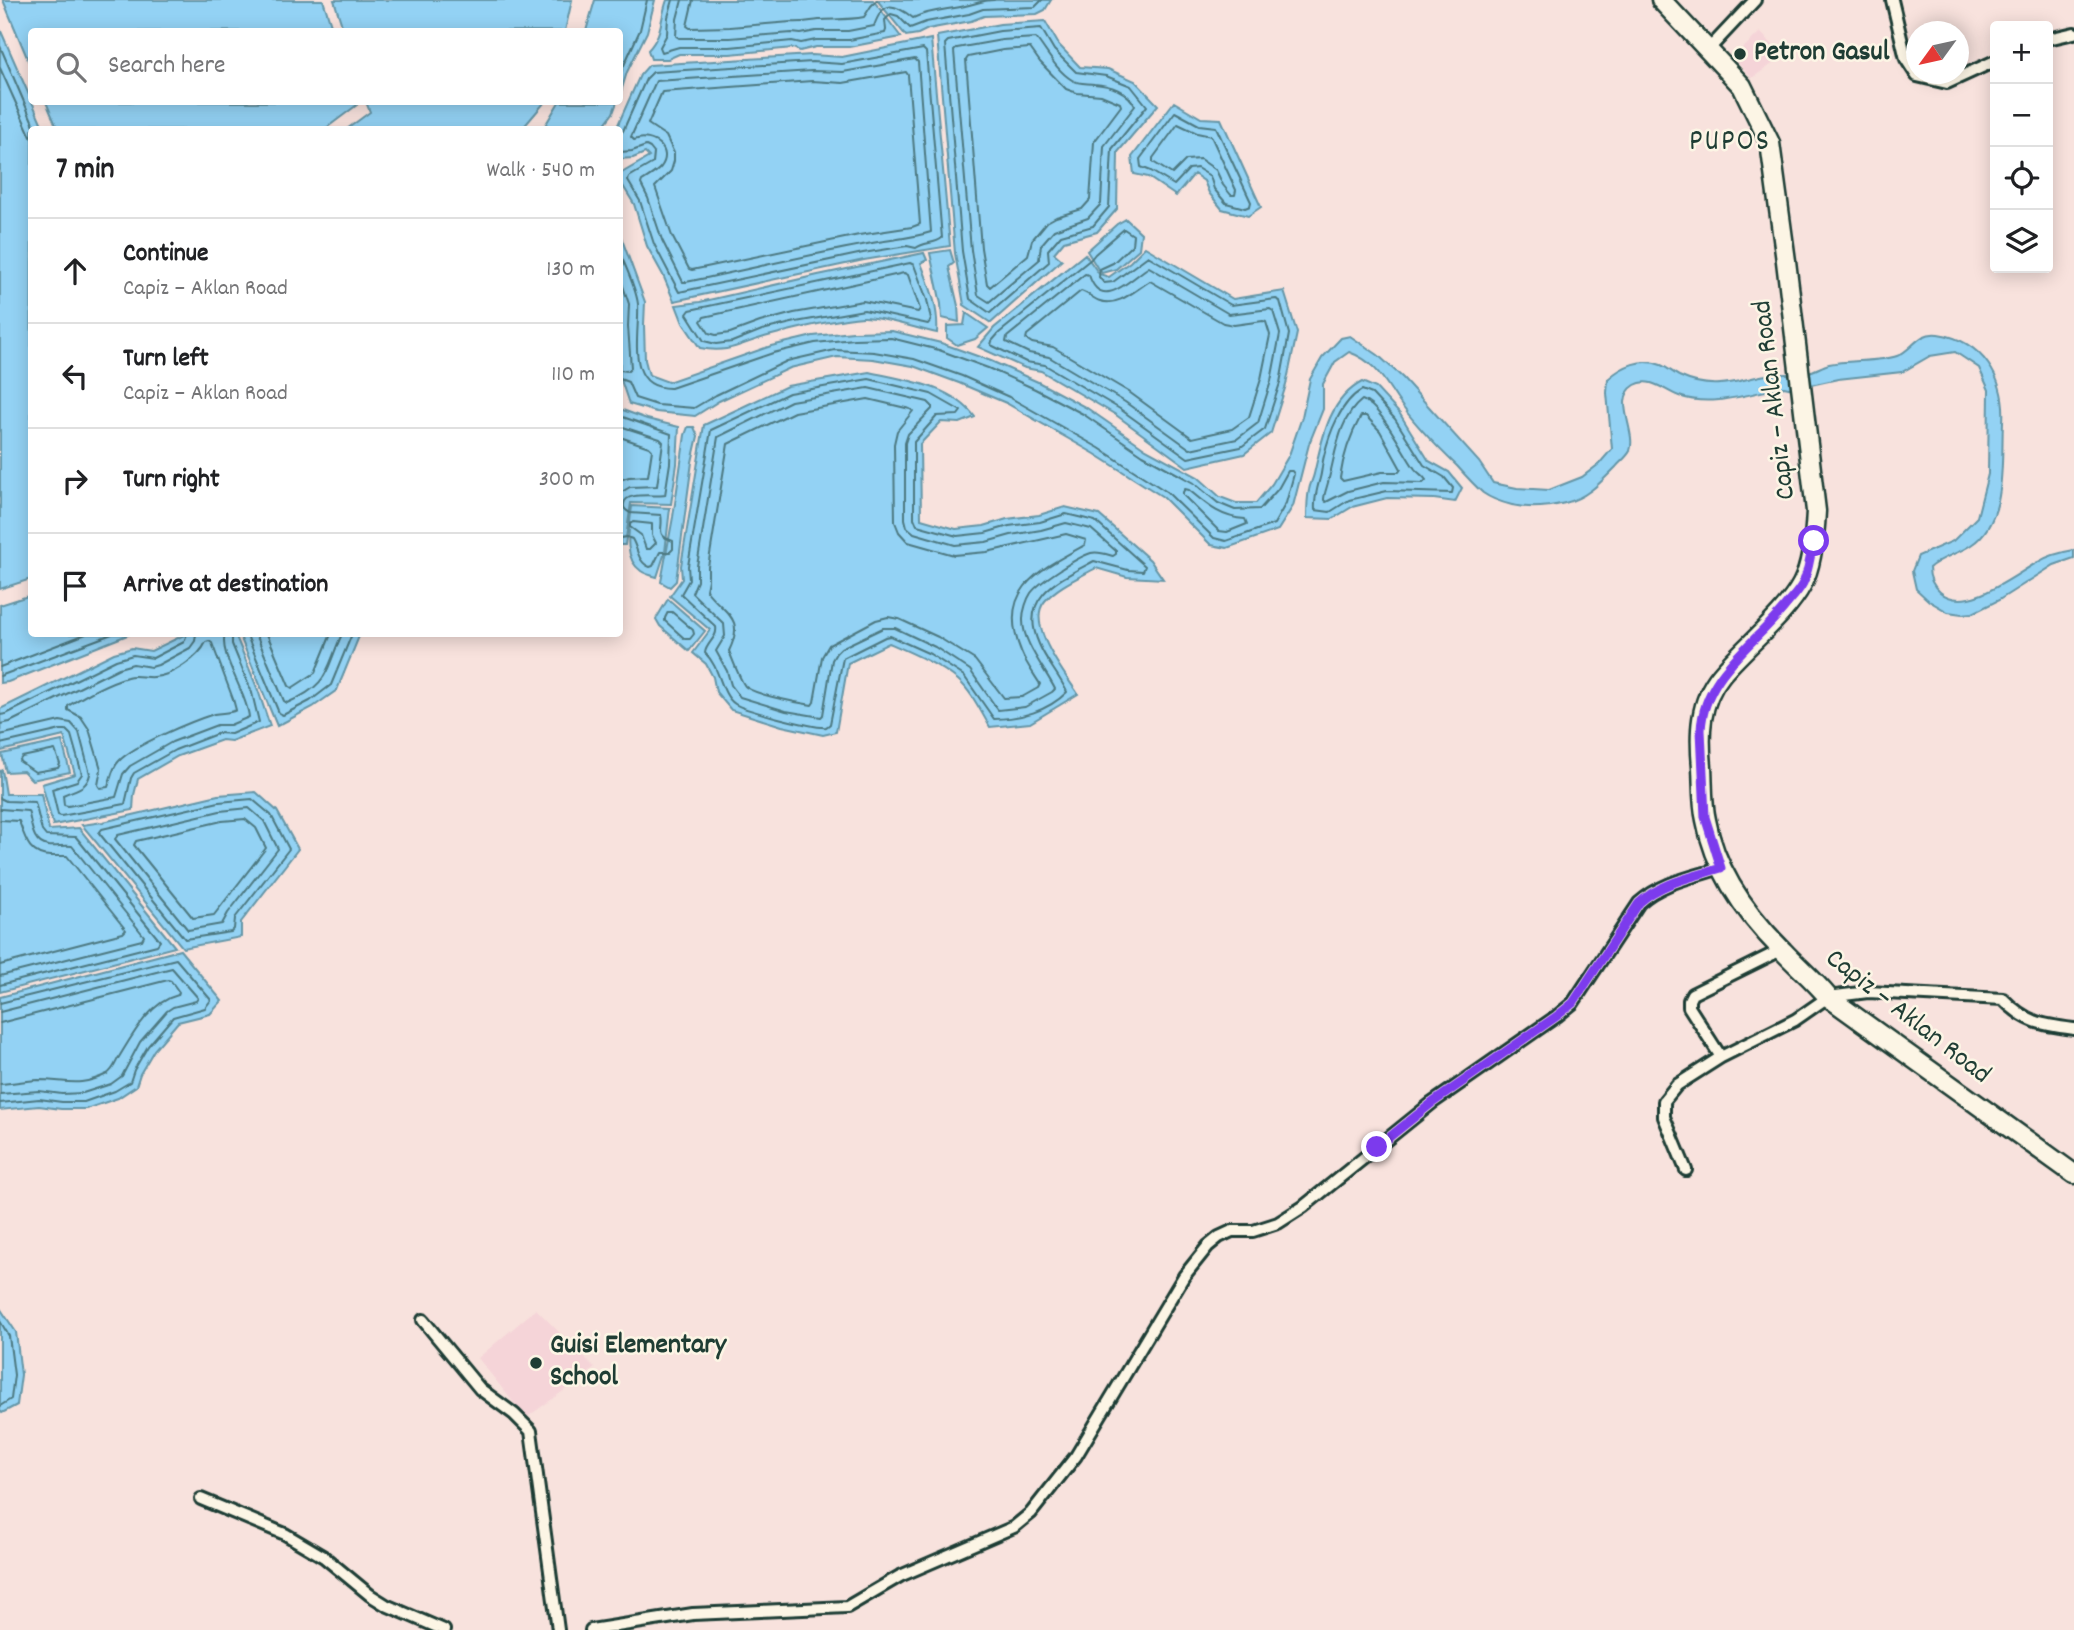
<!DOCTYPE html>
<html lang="en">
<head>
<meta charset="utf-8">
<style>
	:root { --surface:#fff; --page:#f2f2f2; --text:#202124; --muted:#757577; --line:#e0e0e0 }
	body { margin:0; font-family:Dekko,sans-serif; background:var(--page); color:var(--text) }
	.controls { position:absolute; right:21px; top:21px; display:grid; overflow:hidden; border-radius:7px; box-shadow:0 4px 18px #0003 }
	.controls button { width:63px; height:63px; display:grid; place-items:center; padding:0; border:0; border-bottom:2px solid var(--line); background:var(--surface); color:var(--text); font:35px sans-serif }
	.compass { position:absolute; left:1906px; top:21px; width:63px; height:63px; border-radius:50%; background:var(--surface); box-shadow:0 4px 18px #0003; rotate:237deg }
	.stop { position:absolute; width:21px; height:21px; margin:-16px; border:5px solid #7c3aed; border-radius:50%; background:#fff }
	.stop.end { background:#7c3aed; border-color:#fff; box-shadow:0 2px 7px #0008 }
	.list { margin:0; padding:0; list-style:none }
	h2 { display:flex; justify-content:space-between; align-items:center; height:91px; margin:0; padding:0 28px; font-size:30px }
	h2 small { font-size:23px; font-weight:400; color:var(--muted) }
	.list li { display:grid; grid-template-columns:46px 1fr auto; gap:21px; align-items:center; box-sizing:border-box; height:105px; padding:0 28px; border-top:2px solid var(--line) }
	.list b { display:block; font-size:26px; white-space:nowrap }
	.list p { margin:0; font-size:23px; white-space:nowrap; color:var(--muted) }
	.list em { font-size:23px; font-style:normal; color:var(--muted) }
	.icon { flex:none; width:38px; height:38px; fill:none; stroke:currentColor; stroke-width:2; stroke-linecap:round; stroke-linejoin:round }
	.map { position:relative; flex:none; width:2074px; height:1630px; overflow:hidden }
	.search { position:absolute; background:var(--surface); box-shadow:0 4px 18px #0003; left:28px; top:28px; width:595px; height:77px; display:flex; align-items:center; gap:18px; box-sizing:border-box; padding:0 24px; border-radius:7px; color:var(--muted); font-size:26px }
	.panel { position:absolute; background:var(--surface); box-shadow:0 4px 18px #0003; left:28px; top:126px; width:595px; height:511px; border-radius:7px }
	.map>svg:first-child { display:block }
	.built { fill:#f5d4d8 }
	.water { fill:#93d2f4; stroke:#6596a7; stroke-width:2 }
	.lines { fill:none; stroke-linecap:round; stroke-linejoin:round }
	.shore { stroke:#4d7981; stroke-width:2 }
	.minor-casing { stroke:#1f3d34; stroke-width:16 }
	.primary-casing { stroke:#1f3d34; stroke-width:23 }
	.minor { stroke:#fcf5e5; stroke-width:10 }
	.primary { stroke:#fcf5e5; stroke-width:18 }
	.route { stroke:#7c3aed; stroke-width:9 }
	.poi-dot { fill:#1f3d34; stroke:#fcf5e5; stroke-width:2.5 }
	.labels { text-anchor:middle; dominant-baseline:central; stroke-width:5; stroke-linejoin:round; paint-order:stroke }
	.poi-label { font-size:28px; font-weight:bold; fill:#1f3d34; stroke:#fcf5e5; text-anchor:start }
	.street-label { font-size:28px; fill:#1f3d34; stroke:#fcf5e5 }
	.neighbourhood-label { font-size:30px; letter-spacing:2px; fill:#1f3d34; stroke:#fcf5e5 }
</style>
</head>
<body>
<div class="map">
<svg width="2074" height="1630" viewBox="0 0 2074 1630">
	<rect width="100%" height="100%" fill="#f8e2dd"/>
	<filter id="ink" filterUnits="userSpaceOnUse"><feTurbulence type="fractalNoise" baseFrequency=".0143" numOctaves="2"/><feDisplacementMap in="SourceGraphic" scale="14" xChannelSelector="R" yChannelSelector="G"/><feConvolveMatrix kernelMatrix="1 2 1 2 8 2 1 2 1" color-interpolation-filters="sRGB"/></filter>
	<g filter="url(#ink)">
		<path class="built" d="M1760,32L1784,56L1752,78L1733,58Z
			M536,1309L595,1368L526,1418L478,1358Z"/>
		<path class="water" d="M3,0H323L333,31L32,32L31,67Z
			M334,0H572L565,31L344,32Z
			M595,0H655L647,32L627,72L620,95V32L586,31Z
			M667,0H873L901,37L849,47H816L800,51L793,48L730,54H679L668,59H651L648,50C663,34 660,19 667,0Z
			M877,0H1051L1045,10L1037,14L984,16L971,21L928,29L918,34L906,36Z
			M1045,21L1059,45L1080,67L1108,69L1135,81L1158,105L1118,152L1117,209L1097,232L1064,241L1054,253L1062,260L991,323L964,305L955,253L937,36L1000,24Z
			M0,29L44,129L32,130L31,579L0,589Z
			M931,39L950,246L864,260L674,301L663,275L647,246L634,204L620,181V174L649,157L645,153L633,158L620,159V130L616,129L640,75L649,65L812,55L842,57Z
			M46,102H356L357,105L325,129L58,130Z
			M366,102H545L522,129H347L370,112Z
			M559,102H617L613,113L601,129H543Z
			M1174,102L1201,118L1221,119L1261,207L1248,216L1222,209L1209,193L1204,181L1194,174L1176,196L1148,177L1134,174L1132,157Z
			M1126,219L1141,233L1139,249L1116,269L1102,273L1098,269L1087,251L1117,224Z
			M620,234L645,302L644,325L645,360L649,375L668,382L771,346L813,336L853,332L892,331L941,343L991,361L1038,382L1087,408L1146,449L1198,477L1220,497L1236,503H1256L1272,484L1289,455L1302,417L1310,379L1322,358L1341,338L1350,336L1378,355L1403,378L1479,462L1493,483L1517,488L1549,490L1582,477L1599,464L1612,449L1607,393L1608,379C1622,366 1642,357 1661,365C1668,368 1673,373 1679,376C1692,382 1707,385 1720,384C1737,383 1751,377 1767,375C1781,373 1796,375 1809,372C1816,370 1822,366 1829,364C1848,360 1881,362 1897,356C1912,350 1919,331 1938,334C1983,341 2006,379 2003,422C2001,461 2008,521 1971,545C1958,554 1941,557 1929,568C1929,577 1933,586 1940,592C1966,615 2014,575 2038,562C2049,555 2062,552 2074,550V558L2054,565L1999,600L1973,613L1962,614L1948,612L1929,601L1916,589L1912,571L1918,556L1953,541L1977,517L1988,474L1989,390L1979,368L1955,352L1930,356L1902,372L1838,379L1793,389L1784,387C1751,393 1712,408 1679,396C1665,391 1650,376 1635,385C1612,399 1637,431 1630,451C1627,457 1620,462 1616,467C1601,482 1587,498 1565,503C1549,507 1529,509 1512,505C1504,503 1490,498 1483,493C1474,485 1465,475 1457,466C1435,445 1414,424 1397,399C1383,378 1374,361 1349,352L1335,362L1323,384V409L1309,444L1293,506L1278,530L1227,548L1211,545L1163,497L1095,454L1006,403L959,383L913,366L873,359L837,357L790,368L719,401L695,416L656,412L629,404L620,377Z
			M1145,247L1233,299L1284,291L1297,333L1286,385L1271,433L1244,454L1187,467L1116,415L1041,371L1025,368L978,347L994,328L1085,254L1099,274L1109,277L1130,262Z
			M950,250L954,263L949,267L958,306L959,322L942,318L941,304L930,253Z
			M924,253L927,260L921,263C930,287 939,308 937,333C918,329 879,316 863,317C835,319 795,329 768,336C741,343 730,354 700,348L683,323L676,305L700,302L818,275Z
			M966,313L988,328L975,339L957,345L947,338V326L964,325Z
			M869,372C905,380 952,385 975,417L960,423L941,422L920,444L921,519L956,529L984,526L1007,519L1039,515L1065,507L1099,515L1150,560L1163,579L1127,577L1096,568C1080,577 1058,586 1045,601C1025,624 1065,674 1078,694L1030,723L990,727C981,712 972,692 958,680C938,664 912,653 889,643L848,663L836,732L823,735L782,726L731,710L716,692L713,677L706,664L693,653L710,630L670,596L682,579L681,566L704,425L787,386Z
			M1362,382L1376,388L1400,414L1429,461L1449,472L1462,488L1455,502L1434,499L1387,498L1352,507L1332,519L1307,518C1307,509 1307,499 1309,490C1310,484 1313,479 1314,474C1322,440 1328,400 1362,382Z
			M620,409L647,419L679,427L677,464L671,504L631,503L625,545H620Z
			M688,427H694L698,436L692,462L676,581L670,587L661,582L673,517L685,435Z
			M632,506L670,508L665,552L657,577C653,576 645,574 641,571C621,557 630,526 632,506Z
			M31,595L32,634H130L8,682L0,683V605Z
			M668,599L705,631L689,651L660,626L656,619Z
			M186,634H235L258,690L270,726L231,741L222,740L178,756L138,779L134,795L133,810L53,825L42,784L75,774L64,736L1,751L0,709L114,653L132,648L151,651Z
			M239,634H360L337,690L313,707L277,726Z
			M62,741L70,772L32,780L23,771L6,772L2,754Z
			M2,770L6,794H41L49,830L79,828L175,947L0,992V771Z
			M256,792L277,811L298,849L241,922V937L183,948L82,825L103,822L218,795Z
			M180,950L222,1001L210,1014L178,1022L154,1050L140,1074L136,1086L118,1098L86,1109H61L39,1106L0,1110V997Z
			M0,1308L16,1332L21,1375L17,1405L2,1413L0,1411Z"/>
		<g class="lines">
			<path class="shore" d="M673,0L668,17L667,34L660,47L662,52L679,47H730L792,41L801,43L816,40H849L885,33L886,30L885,20L891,14L898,16L910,28L926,22L969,14L983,9L1035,7L1042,0
				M682,0L677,19L676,36L679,38H730L792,33L801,34L816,31H848L874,26C883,0 894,3 913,18C929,10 947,10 965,6C975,4 983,0 994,0
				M693,0L687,26L690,28L730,27L791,22C801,23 809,21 819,20C835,19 849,20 864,17L871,6L877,0
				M1041,28L1054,50L1076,72L1106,76L1131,86L1147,106L1112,149L1109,207L1093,226L1061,235L1048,250L1049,262L990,313L970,299L962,251L945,44L948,41L1000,31Z
				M1036,38C1047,52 1056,70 1072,80C1078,84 1087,83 1094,84C1110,85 1128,91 1135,106L1104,146L1101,204L1088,218L1054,230L1041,245L1039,260L989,302L978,295L971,250L954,51L957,48L1002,40Z
				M0,46L36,130
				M1030,48L1040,62L1066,89L1077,93L1101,95L1120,103L1121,106L1094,142L1090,200L1082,209L1056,217L1047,222L1032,240L1028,255L990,287L987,284L981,248L966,60L968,57L1003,50Z
				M915,59L918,62L931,232C909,239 885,240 862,245C803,256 745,270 686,282H683L662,240L648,198L641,184L642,181C648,177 656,173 661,167C674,150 653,133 634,140L631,137L656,81L812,71L843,72Z
				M0,68L32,139
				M906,72L908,75L920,224L912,227L859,235L692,270L689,269L672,236L655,187L671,171L674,161V153L666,136L648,124L662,92L812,81L843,83Z
				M620,74L640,30L647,0
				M1175,112L1199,125L1216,127L1251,202L1250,206L1245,208L1226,203L1214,189L1210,176L1197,168L1189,169L1174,185L1151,171L1141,167L1140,159Z
				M1178,124L1197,133L1211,136L1236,190L1235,195H1231L1223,185L1216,170L1200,159L1186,160L1172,174L1153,162V158Z
				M620,135L623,131L646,79L653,72L812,62L842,64L923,49L926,52L942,238C935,244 924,242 916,248L907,246L863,253L679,292L654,244L640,201L628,181L629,177L653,163L654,153L650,148L646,146L632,151L620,152
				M1124,229L1133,235L1132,245L1113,263L1100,269L1099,277L1104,283L1113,282L1148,256L1231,305L1276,299L1280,301L1289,334L1280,383L1265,429L1241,447L1188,458L1120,409L1045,365L1026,362L991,345L992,341L999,333L1091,259L1095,254Z
				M620,253C626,268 636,288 638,304C640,334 624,389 671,388L773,353L815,343L854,339L891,338L939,350L988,368L1035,389L1083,414L1143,455L1194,483L1218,503L1235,510L1260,509L1278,489L1288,471H1292L1294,474L1286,503L1274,524L1226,541L1214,538L1167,492L1099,448L1009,397L962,376L914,359L874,352L835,350L787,361L716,395L694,408L657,405L635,398L628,382L620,379
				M910,263L914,265L927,300L931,320L928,324L864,310L796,322L762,330L732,342L716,344L704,341L687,314L690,310Z
				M1149,267L1229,314L1270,309L1273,311L1280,334L1271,381L1258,423L1237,439L1190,449L1125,402L1049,357L1029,353L1006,342L1007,337L1085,274L1089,275C1101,313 1131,278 1149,267Z
				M904,273L908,275L920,309L918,312L863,301L794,313L760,322L730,333L716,335L709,333L701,321L704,317Z
				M620,277L629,304L628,326L631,368L628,371L620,370
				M1150,281L1223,323L1234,325L1263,321L1266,322L1270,335L1261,379L1249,417L1232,429L1192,438L1129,392L1053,347L1032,343L1026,339L1027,335L1081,291C1088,293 1093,299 1100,301C1119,307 1135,290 1150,281Z
				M869,379L931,394L961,411L958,415L937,416L914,442V518L917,525L957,536L985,533L1009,526L1040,522L1066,514L1095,521L1145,566L1143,571L1128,570L1094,561C1058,580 1018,597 1039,644C1046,661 1059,675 1067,692C1048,711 1020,719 994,719L964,676L930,654L890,636L885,637L843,658L830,724C829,725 828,726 826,727C818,729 743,710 735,704C720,694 721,668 705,653C706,643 718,638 716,627L681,594L689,580L688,566L711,430L789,393Z
				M868,388L928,402L932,406V409L908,434L905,443V519L907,527L914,533L955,545L986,542L1011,535L1041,530L1066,523L1091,529L1116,551V554L1113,556C1106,554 1098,551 1091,553C1078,557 1040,581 1031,593C1027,599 1023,611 1023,619C1022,642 1045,669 1055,689L1052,692L1025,707L998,710L970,670L935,647L895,628H883L841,648L836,653L832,660L823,715L821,717L786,711L740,697L731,685L727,671L716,651L725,636L724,624L692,593L697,581V566L718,437L791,401Z
				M1362,390L1372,394L1395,419L1424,465L1444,477L1453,488L1452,493L1387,491L1349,500L1330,512L1315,510C1314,498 1317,489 1320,478C1322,471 1322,463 1324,456C1329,434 1341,401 1362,390Z
				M868,399L910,409L913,411L897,431L894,444L895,522L899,532L908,542L954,555L987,552L1066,534L1086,540L1085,545C1039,570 996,590 1021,651C1025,662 1033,673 1040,684L1038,688L1022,697L1004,698L975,660L938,637L899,619L888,617L876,620L829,645L822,657L814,702L812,705C799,703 756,695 746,687C741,683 732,658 729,651C746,616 724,614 706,590L708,580V567L728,444L794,412Z
				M1362,400C1381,405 1403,453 1415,469C1419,474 1423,475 1426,480L1423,483L1384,482L1348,491L1326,502L1324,500C1324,492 1328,486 1329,478C1336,452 1339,418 1362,400Z
				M620,416L671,434L670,463L665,495C656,497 625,491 624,504C623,509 626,510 630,513L661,515C664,529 654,535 673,541V549L670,552H660L653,566L650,567C638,563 638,549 632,539L627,537L620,538
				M1361,416H1366L1380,431L1401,469L1399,472H1382L1343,481L1340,478C1343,456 1350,436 1361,416Z
				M620,426L660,439L663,442L657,486L630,487L620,493
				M620,437L649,447L652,450L648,476L629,477L620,480
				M1185,489L1189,490C1207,505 1221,518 1245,519L1247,524L1227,532L1219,531L1183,495V492Z
				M633,522L652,524V535L656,543L650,549H646L641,535L630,527V524Z
				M668,612H672L693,630L694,634L690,639H685L665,621V618Z
				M244,634L248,638L279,713L283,715L310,701L331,685L352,634
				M256,634L284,701L287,703C330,685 325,671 342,634
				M267,634L289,686L292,688L315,673L331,634
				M209,641L212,643L233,699L236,710C228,714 222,712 214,714C192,721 134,745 119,761C112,768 111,778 108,787L100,788L98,785L101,769L89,729L81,717L68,710V706C85,695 107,683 127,677C136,674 144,678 154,677C171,676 199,658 206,642Z
				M0,667L86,634
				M0,676L112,634
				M0,715L6,714L116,660L133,655L153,658L184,642L187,634
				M0,724L10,722L119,668L133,664L151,667L158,665L190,648L195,641L196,634
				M0,735L60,721L71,723L79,732L90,774C87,789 75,789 63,795L64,805L68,806L116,797L123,774L130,766L172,742L217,725H230L249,717C247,693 218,654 225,634
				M0,744L61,730H66L71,735L82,774L77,781L52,789L58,815L61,816L125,804L131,778L134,773L175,750L219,733L231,734L259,722L252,693L232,644V638L237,634
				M55,750L60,764L58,768L35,772L19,761L22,757Z
				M0,798L6,801L35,802L42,831L46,836L76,837L160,941L157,945L0,985
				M252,799L271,815L289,849L235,918L234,929L231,932L185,939L99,833L102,829L219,802Z
				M249,808L264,821L278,849L228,913L222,924L188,930L115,839L118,835L220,811Z
				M0,809L28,811C32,823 31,843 48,846C56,847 64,845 72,846L144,936L142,940L0,976
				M245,819L256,828L266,848L214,915L193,918L134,845L136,841L222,821Z
				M0,820L19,821C25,838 29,856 51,856C56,856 62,856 67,856L126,930L123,933L0,965
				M0,1003L176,959L211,1000L205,1008L173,1017L148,1046L134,1070L130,1082L115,1091L84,1102H62L39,1099L0,1103
				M0,1012L172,968L198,998L196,1001L173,1007L167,1011L140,1042L122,1076L111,1084L83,1093L62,1094L39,1091L0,1094
				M0,1023L168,980L171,981L179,992L178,995C150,1002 133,1034 119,1057C115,1063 114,1070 107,1074C79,1088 66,1080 38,1080C25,1081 13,1083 0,1084
				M0,1321L9,1336L14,1375L11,1399L0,1406"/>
			<g class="minor-casing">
				<path id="minor" d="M1892,0L1906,59L1917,76L1947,83L1995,61
					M2048,39L2074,33
					M1708,50L1755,0
					M1721,1057L1689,1007V1000L1692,994L1781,950
					M1686,1170L1664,1117V1101L1677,1085L1721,1057L1795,1020L1828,997L1868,992L2003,999C2026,1023 2043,1025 2074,1029
					M423,1320L480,1389L514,1414L531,1431L558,1630
					M201,1499L285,1534L324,1557L370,1595L386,1605L444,1630
					M591,1630L693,1614L847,1607L900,1576L1014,1527L1031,1513L1076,1456L1184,1276L1208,1246L1219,1237L1232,1231H1253L1278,1223L1303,1207L1432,1103L1557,1016L1573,1003L1639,903C1662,882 1693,877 1721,868"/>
			</g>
			<g class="primary-casing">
				<path id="primary" d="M1661,0L1742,86L1770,143L1786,261L1816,511C1815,532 1812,565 1802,584C1786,615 1743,648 1721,675C1699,702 1699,734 1702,767C1703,784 1702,803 1706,820C1715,871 1747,915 1783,951C1798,967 1814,980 1828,997L2074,1174"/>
			</g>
			<use href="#minor" class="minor"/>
			<use href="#primary" class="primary"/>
		</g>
	</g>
	<g class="lines" filter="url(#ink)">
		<path class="route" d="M1377,1147L1432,1103L1557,1016L1573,1003L1639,903C1662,882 1693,877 1721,868L1705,817L1701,730C1704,673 1755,645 1787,604C1792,598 1799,591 1803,583C1809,571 1810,554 1814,541"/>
	</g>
	<g class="poi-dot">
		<circle cx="1740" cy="54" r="7"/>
		<circle cx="536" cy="1363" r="7"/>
	</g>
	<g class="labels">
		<g class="poi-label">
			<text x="1754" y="54">Petron Gasul</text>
			<text x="550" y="1347">Guisi Elementary<tspan x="550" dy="32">School</tspan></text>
		</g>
		<g class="street-label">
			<text transform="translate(1776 400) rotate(-97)">Capiz – Aklan Road</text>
			<text transform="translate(1907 1018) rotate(38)">Capiz – Aklan Road</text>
		</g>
		<g class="neighbourhood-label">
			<text x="1730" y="143">PUPOS</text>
		</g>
	</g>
</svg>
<div class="controls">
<button>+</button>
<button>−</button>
<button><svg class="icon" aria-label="locate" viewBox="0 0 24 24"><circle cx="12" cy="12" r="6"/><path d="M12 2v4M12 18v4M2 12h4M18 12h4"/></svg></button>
<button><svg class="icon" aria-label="layers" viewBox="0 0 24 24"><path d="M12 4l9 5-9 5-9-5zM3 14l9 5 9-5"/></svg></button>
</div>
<svg class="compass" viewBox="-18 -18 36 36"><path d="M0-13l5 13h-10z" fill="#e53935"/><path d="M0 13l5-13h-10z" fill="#757577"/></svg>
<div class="stop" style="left:1814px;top:541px"></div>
<div class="stop end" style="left:1377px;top:1147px"></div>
<div class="search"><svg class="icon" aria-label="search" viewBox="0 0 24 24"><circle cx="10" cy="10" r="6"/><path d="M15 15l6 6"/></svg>Search here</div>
<section class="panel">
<h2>7 min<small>Walk · 540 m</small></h2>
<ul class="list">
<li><svg class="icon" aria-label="ahead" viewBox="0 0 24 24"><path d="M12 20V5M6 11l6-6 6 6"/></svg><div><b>Continue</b><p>Capiz – Aklan Road</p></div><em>130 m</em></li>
<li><svg class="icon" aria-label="left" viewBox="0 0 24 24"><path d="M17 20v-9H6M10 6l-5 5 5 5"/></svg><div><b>Turn left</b><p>Capiz – Aklan Road</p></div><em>110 m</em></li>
<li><svg class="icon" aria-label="right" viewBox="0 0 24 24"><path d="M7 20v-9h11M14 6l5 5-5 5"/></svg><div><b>Turn right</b></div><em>300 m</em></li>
<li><svg class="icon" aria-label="arrive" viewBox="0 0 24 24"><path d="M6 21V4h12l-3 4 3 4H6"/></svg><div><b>Arrive at destination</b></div></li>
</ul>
</section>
</div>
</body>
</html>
